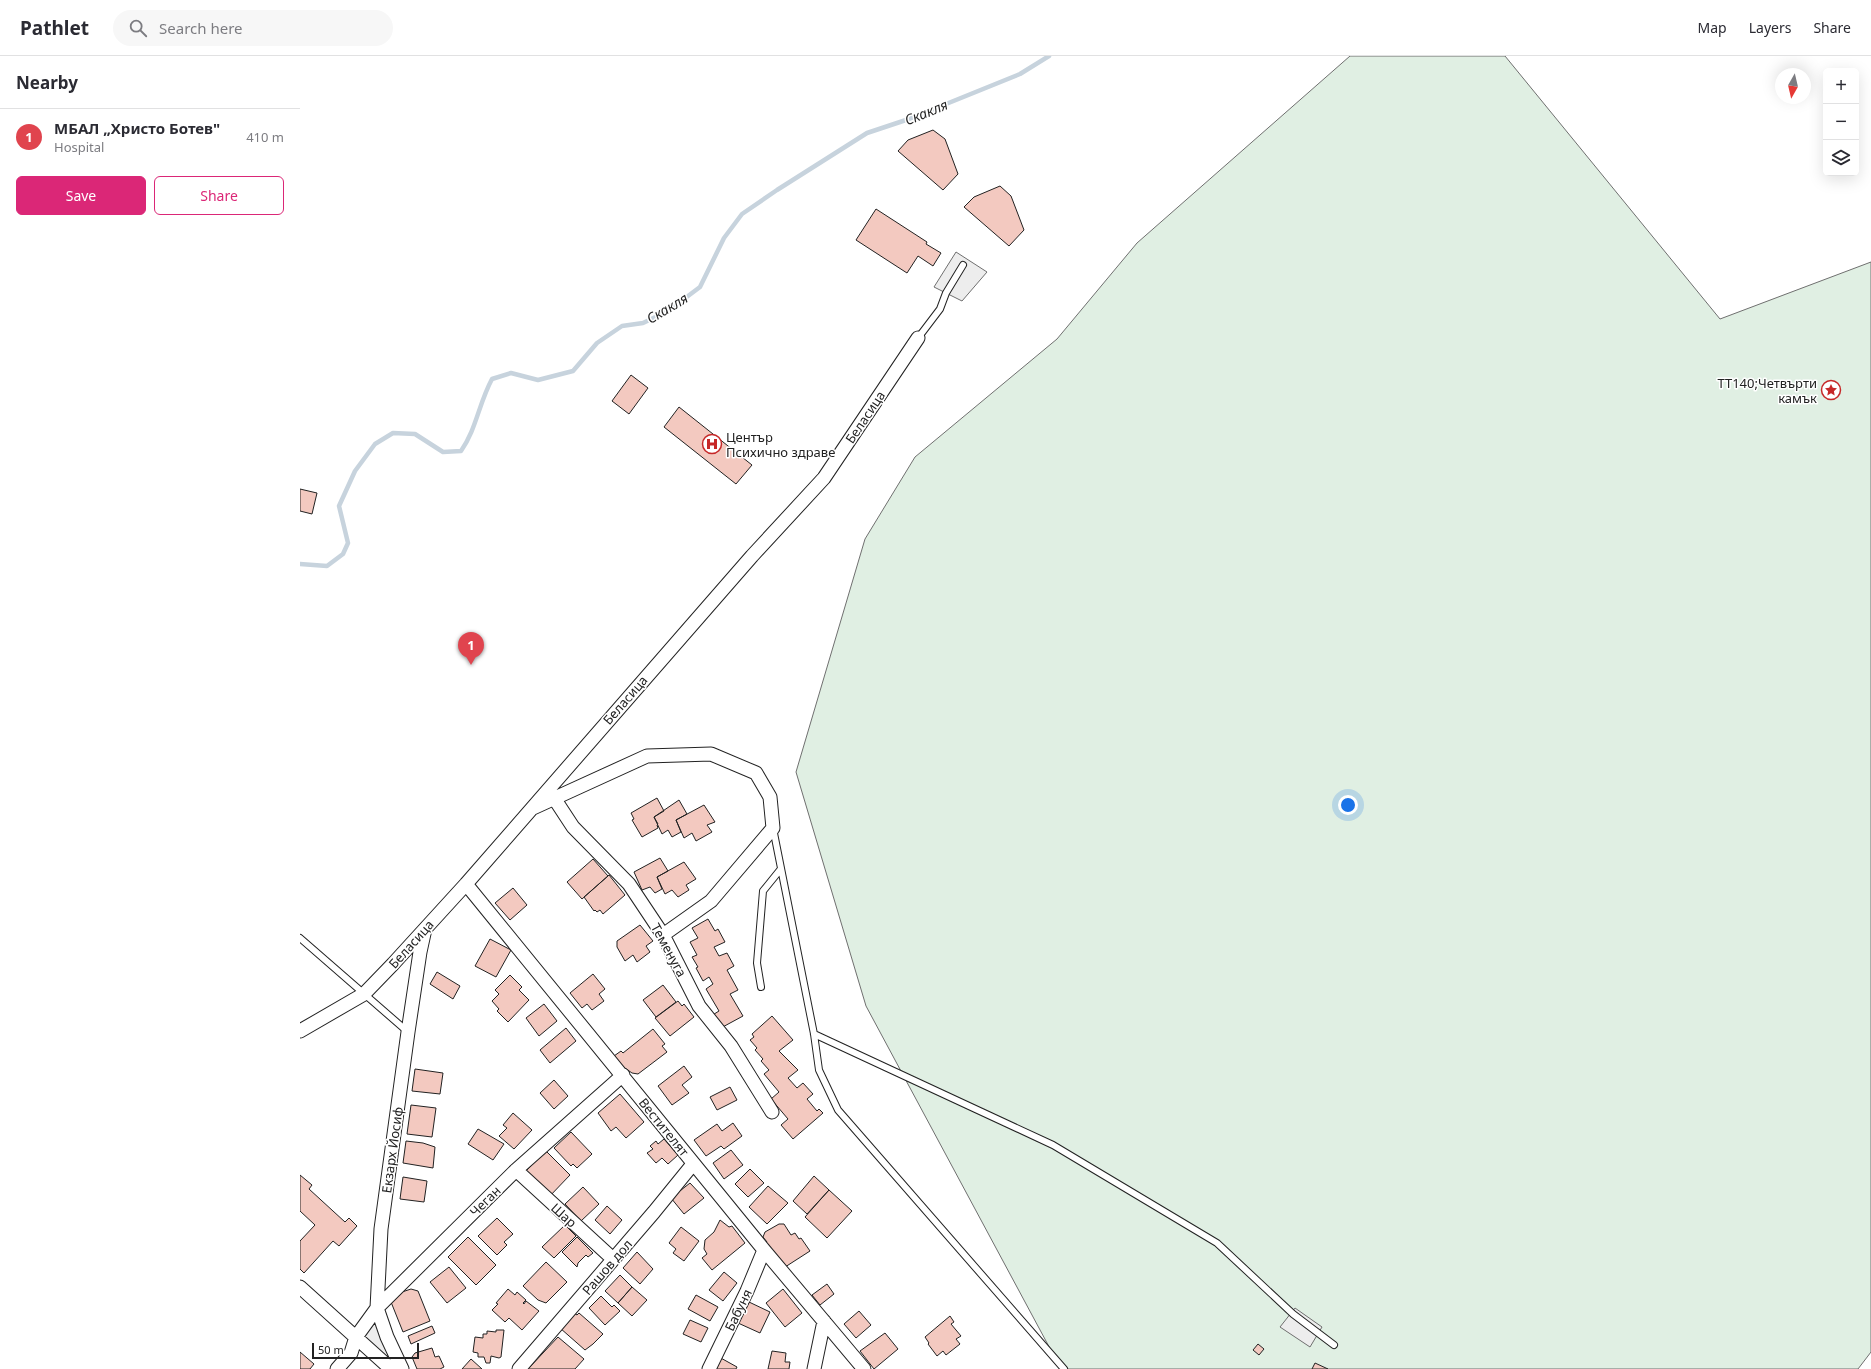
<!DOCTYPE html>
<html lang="en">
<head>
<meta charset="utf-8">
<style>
	:root { --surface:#fff; --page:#f7f7f7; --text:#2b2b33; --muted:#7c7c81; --line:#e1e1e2; --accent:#db2777 }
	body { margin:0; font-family:"Noto Sans",sans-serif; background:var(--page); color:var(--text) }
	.controls { position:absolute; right:12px; top:12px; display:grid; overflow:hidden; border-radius:6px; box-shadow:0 4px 16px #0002 }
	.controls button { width:36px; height:36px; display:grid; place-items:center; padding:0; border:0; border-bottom:1px solid var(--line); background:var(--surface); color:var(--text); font:20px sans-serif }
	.compass { position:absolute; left:1475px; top:12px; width:36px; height:36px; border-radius:50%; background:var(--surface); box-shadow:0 4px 16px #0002; rotate:188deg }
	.scale { position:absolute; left:12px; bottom:10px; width:107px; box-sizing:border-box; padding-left:4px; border:2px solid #222; border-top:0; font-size:11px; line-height:14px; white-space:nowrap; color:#222; -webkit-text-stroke:3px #fff; paint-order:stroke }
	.you { position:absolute; left:1048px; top:749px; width:14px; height:14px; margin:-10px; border:3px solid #fff; border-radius:50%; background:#1a73e8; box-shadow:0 0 0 6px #1a73e833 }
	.badge { display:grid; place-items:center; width:26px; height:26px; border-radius:50%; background:var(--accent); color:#fff; font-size:13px; font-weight:700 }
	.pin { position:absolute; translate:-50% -33px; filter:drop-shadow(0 1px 2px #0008) }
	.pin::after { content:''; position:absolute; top:21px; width:14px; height:12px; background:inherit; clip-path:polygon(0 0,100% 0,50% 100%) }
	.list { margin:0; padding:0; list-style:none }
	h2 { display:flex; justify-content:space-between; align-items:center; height:52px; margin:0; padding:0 16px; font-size:17px }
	h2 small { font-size:13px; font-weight:400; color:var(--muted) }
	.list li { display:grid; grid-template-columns:26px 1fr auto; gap:12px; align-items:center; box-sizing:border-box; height:56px; padding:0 16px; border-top:1px solid var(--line) }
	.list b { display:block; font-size:15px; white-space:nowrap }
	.list p { margin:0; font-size:13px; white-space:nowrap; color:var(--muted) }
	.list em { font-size:13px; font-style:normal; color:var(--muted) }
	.actions { display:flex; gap:8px; padding:12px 16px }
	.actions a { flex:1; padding:9px 0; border:1px solid var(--accent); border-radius:6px; text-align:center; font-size:14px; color:var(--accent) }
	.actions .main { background:var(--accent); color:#fff }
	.icon { flex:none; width:22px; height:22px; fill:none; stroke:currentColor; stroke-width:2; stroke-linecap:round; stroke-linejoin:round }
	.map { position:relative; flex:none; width:1571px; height:1313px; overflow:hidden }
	header { display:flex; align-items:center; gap:24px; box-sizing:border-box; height:56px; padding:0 20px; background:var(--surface); border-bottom:1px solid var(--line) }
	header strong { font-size:19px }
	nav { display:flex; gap:22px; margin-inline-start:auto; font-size:14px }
	.search { width:280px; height:36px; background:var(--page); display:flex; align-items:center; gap:10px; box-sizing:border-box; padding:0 14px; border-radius:22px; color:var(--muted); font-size:15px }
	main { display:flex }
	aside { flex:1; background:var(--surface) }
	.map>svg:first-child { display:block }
	.green { fill:#e0efe3; stroke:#6f6f6f }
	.parking { fill:#ededed; stroke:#6f6f6f }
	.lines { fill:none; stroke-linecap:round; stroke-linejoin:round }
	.stream { stroke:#c7d3dd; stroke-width:4.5 }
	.building { fill:#f3c9c0; stroke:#222 }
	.lane-casing { stroke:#222; stroke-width:8 }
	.street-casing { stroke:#222; stroke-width:15 }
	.lane { stroke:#fff; stroke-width:6 }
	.street { stroke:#fff; stroke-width:13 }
	.labels { text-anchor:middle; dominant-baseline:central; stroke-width:3; stroke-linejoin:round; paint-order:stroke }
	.poi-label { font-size:13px; fill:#222; stroke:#fff; text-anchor:end }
	.street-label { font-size:13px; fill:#222; stroke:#fff }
	.water-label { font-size:14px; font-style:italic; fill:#222; stroke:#fff }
</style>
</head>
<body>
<header>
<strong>Pathlet</strong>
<div class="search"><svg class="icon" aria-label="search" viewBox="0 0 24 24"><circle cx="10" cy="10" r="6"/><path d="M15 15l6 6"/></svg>Search here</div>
<nav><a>Map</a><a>Layers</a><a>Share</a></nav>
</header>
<main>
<aside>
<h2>Nearby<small></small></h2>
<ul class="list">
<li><span class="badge" style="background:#e0444e">1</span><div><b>МБАЛ „Христо Ботев&quot;</b><p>Hospital</p></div><em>410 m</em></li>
</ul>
<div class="actions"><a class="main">Save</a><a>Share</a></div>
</aside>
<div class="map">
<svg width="1571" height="1313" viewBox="0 0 1571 1313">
	<rect width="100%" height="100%" fill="#fff"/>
	<path class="green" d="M1050,0H1205L1420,263L1571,206V1296L1558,1313H761L566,950L496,716L565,483L615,401L757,283L837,187Z"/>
	<path class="parking" d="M656,196L687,216L662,245L634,231Z
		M77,1252L102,1313L56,1281Z
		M995,1252L1022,1271L1010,1291L980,1271Z"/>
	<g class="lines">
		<path class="stream" d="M0,508L27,510L43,498L48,487L39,450L55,415L75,388L93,377L115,378L143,396L161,395C176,374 179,347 192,323L211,317L238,324L273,315L297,287L322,270L343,267L368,255L400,231L424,182L442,158L477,134L567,77L609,63L720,18L749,0"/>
	</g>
	<path class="building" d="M633,74L645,83L658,118L643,134L598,95L608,84Z
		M700,130L711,140L724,174L709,190L664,151L674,141Z
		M576,153L627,186L626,188L641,197L633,210L618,200L607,217L556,184Z
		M331,319L348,332L329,358L312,345Z
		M379,351L452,409L436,428L364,371Z
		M0,433L17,437L12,458L0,455Z
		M357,742L364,755L354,761L358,768L357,769L358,772L342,781L332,764L334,763L331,757Z
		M379,744L387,758L376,764L381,776L372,781L368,774L362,778L354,761Z
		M404,749L415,766L407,769L412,776L396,785L392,777L384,782L376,764Z
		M360,802L368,815L357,821L362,833L355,837L350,831L342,834L334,816Z
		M293,803L308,820L282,843L267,826Z
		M384,806L396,823L386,829L389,834L378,841L372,834L365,838L357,821Z
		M309,819L325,839L303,858L300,854L297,856L295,854L294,855L284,841Z
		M213,832L227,849L210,864L195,847Z
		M408,863L415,875L418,873L425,886L414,891L419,900L427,897L434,910L427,914L438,934L430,938L443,960L419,973L411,960L419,955L406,933L413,928L409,921L403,925L396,912L398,911L392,901L397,899L390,886L398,882L392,872Z
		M340,869L353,885L346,890L350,896L337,906L333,899L325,905L317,891V885Z
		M190,883L211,894L196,921L175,910Z
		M137,916L160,930L153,943L130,928Z
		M293,918L305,933L299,938L304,945L292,954L287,948L282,952L270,937Z
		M210,919L222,931L219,934L229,944L208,966L197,955L199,953L192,945L199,938L195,934Z
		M363,929L376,946L356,961L343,944Z
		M378,945L382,950L384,948L394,961L370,980L355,962Z
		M244,948L257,965L239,980L226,962Z
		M472,960L493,984L479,995L498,1014L488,1022L497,1032L503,1027L513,1038L507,1043L517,1055L519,1053L523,1057L493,1083L481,1069L488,1063L471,1043L479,1036L464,1018L469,1014L461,1005L463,1003L455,994L457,992L450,984L454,981L452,978Z
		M266,972L276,985L250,1007L240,994Z
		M353,973L365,988L362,990L367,996L338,1018L332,1017L322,1010L314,1000L321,995L323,997Z
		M384,1010L392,1021L382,1029L389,1037L372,1049L358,1030Z
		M115,1013L143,1017L140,1038L112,1035Z
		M254,1024L268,1040L254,1053L240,1037Z
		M430,1031L437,1044L417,1054L410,1041Z
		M320,1038L344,1066L326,1082L316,1071L311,1075L298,1057Z
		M111,1049L136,1052L132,1081L107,1078Z
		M213,1057L232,1074L214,1093L199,1080L207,1072L203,1069Z
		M433,1067L442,1080L424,1093L421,1090L406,1100L394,1084L417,1068L422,1075Z
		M178,1073L204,1088L193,1104L168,1088Z
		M271,1076L292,1098L277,1112L273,1108L271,1110L254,1092Z
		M364,1083L378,1099L368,1108L362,1102L356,1107L347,1097L353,1093L350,1090L356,1085L358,1088Z
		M106,1085L123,1087L135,1091L133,1112L103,1107Z
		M431,1094L443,1109L424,1123L413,1107Z
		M246,1095L270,1119L248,1142L223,1118Z
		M450,1113L464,1127L448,1141L435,1128Z
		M0,1119L12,1129L9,1133L45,1166L49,1162L57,1170L39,1190L33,1185L4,1217L0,1213V1185L15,1169L0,1155Z
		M514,1120L529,1134L507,1158L493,1145Z
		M103,1121L127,1125L124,1146L100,1143Z
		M390,1127L404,1142L384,1158L371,1142Z
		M468,1130L488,1147L467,1168L449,1151Z
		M283,1131L299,1148L281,1165L265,1148Z
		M529,1134L552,1155L527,1182L505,1161Z
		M307,1150L322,1164L310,1178L295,1164Z
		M197,1162L213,1178L204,1186L207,1189L197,1199L178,1180Z
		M420,1164L429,1171L432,1170L445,1187L412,1214L402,1202L407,1198L404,1193L405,1184L414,1176Z
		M479,1168H484L491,1179L495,1177L499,1183L501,1182L510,1195L482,1213L465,1188L467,1186L463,1181L465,1176Z
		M265,1169L276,1180L254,1202L242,1191Z
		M381,1171L399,1185L384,1205L373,1197L376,1193L369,1187Z
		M168,1181L196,1209L176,1229L148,1201Z
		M277,1181L293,1197L288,1201L286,1199L278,1207L277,1211L262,1196Z
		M337,1196L353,1213L340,1228L323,1212Z
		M246,1206L267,1226L246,1247L238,1244L223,1230Z
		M149,1211L166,1232L147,1247L130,1226Z
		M424,1216L437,1227L423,1245L409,1234Z
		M320,1219L332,1231L318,1247L305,1235Z
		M527,1228L534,1238L520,1249L512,1239Z
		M332,1231L347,1244L332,1260L318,1247Z
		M111,1233L118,1235L130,1265L103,1276L91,1246L102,1236Z
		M208,1233L215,1239L217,1236L226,1244L223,1247L224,1248L226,1245L239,1255L222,1274L209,1262L205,1266L192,1254L198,1248L196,1247Z
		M483,1233L502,1257L485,1271L466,1247Z
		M396,1239L418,1251L410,1265L388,1253Z
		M301,1240L312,1251L314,1249L320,1255L305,1269L289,1252Z
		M449,1246L470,1256L460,1277L438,1267Z
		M559,1255L571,1269L556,1282L544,1268Z
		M274,1257L277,1259L279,1257L303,1278L293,1288L285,1294L260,1272Z
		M650,1260L654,1266L651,1268L661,1280L656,1283L660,1288L646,1299L643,1295L637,1300L628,1288L629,1287L625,1281Z
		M390,1264L408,1272L401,1286L383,1278Z
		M132,1270L135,1277L111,1288L108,1280Z
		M196,1274H204L201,1301L199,1302L191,1300L190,1307H186L184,1301H178V1297L173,1296L175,1281L183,1282V1278H187V1275L196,1276Z
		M585,1277L598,1293L574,1313L560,1295Z
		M258,1281L284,1303L275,1313H228Z
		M958,1288L964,1293L959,1299L953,1294Z
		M132,1292L135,1301L139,1300L144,1311L140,1313H117L112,1301L115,1297Z
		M472,1295L486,1297L485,1306H490L489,1313H468Z
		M0,1296L14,1308L10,1313H0Z
		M419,1301L437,1311L436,1313H412Z
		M171,1303L182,1313H162Z
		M1015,1307L1028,1313H1012Z"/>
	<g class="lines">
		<g class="lane-casing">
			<path id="lane" d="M618,282L640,253L646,237L663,209
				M473,772L514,978L519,1014L538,1054L764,1313
				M0,882L108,976
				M461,931L457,907L463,835L480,814
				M514,978L753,1089L917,1187L993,1258L1034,1289"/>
		</g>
		<g class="street-casing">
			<path id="street" d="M254,742L273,771L329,828L363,879L399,950L431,990L472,1056
				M233,752L347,700L411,698L456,717L470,741L473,772L411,845L363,879
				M166,828L464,1194L564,1313
				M0,975L64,938L93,908L166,828L452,500L524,422L618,282
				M216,1114L313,1203
				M0,1231L91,1313
				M37,1313L51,1297L56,1281L77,1252L216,1114L323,1019
				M102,1313L87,1281L77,1252L81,1173L108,976L120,896L125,873
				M219,1313L354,1156L393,1108
				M409,1313L447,1235L464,1194
				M514,1313L524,1265"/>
		</g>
		<use href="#lane" class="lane"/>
		<use href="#street" class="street"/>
	</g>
	<defs>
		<g id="sight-ring" transform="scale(1)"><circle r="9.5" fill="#fff" stroke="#c62828" stroke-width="1.5"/><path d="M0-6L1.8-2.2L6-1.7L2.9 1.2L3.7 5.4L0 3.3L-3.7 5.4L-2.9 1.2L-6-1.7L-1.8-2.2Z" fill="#c62828"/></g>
		<g id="hospital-ring" transform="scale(1)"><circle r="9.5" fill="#fff" stroke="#c62828" stroke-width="1.5"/><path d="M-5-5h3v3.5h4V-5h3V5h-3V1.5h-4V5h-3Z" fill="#c62828"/></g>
	</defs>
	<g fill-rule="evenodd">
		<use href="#sight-ring" x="1531" y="334"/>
		<use href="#hospital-ring" x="412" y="388"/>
	</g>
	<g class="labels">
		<g class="poi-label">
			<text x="1517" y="327">TT140;Четвърти<tspan x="1517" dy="15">камък</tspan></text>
			<text x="426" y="381" text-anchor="start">Център<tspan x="426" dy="15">Психично здраве</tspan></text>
		</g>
		<g class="street-label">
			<text transform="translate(565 361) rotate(-56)">Беласица</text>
			<text transform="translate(325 644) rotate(-49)">Беласица</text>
			<text transform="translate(111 888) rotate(-48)">Беласица</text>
			<text transform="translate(369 894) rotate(61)">Теменуга</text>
			<text transform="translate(364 1071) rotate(51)">Вестителят</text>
			<text transform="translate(92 1094) rotate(-82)">Екзарх Йосиф</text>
			<text transform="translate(185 1145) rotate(-45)">Чеган</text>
			<text transform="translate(264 1159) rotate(42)">Шар</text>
			<text transform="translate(307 1211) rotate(-49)">Рашов дол</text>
			<text transform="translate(438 1254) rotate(-64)">Бабуня</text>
		</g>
		<g class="water-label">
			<text transform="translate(626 56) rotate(-22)">Скакля</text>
			<text transform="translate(367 252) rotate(-31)">Скакля</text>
		</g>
	</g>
</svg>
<div class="controls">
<button>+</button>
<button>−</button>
<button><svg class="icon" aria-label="layers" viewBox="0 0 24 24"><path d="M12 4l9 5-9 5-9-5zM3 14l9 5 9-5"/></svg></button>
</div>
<svg class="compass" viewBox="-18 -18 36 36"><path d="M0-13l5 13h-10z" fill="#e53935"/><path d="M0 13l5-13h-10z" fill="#7c7c81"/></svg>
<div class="scale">50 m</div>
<div class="you"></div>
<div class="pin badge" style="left:171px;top:609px;background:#e0444e">1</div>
</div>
</main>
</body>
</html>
